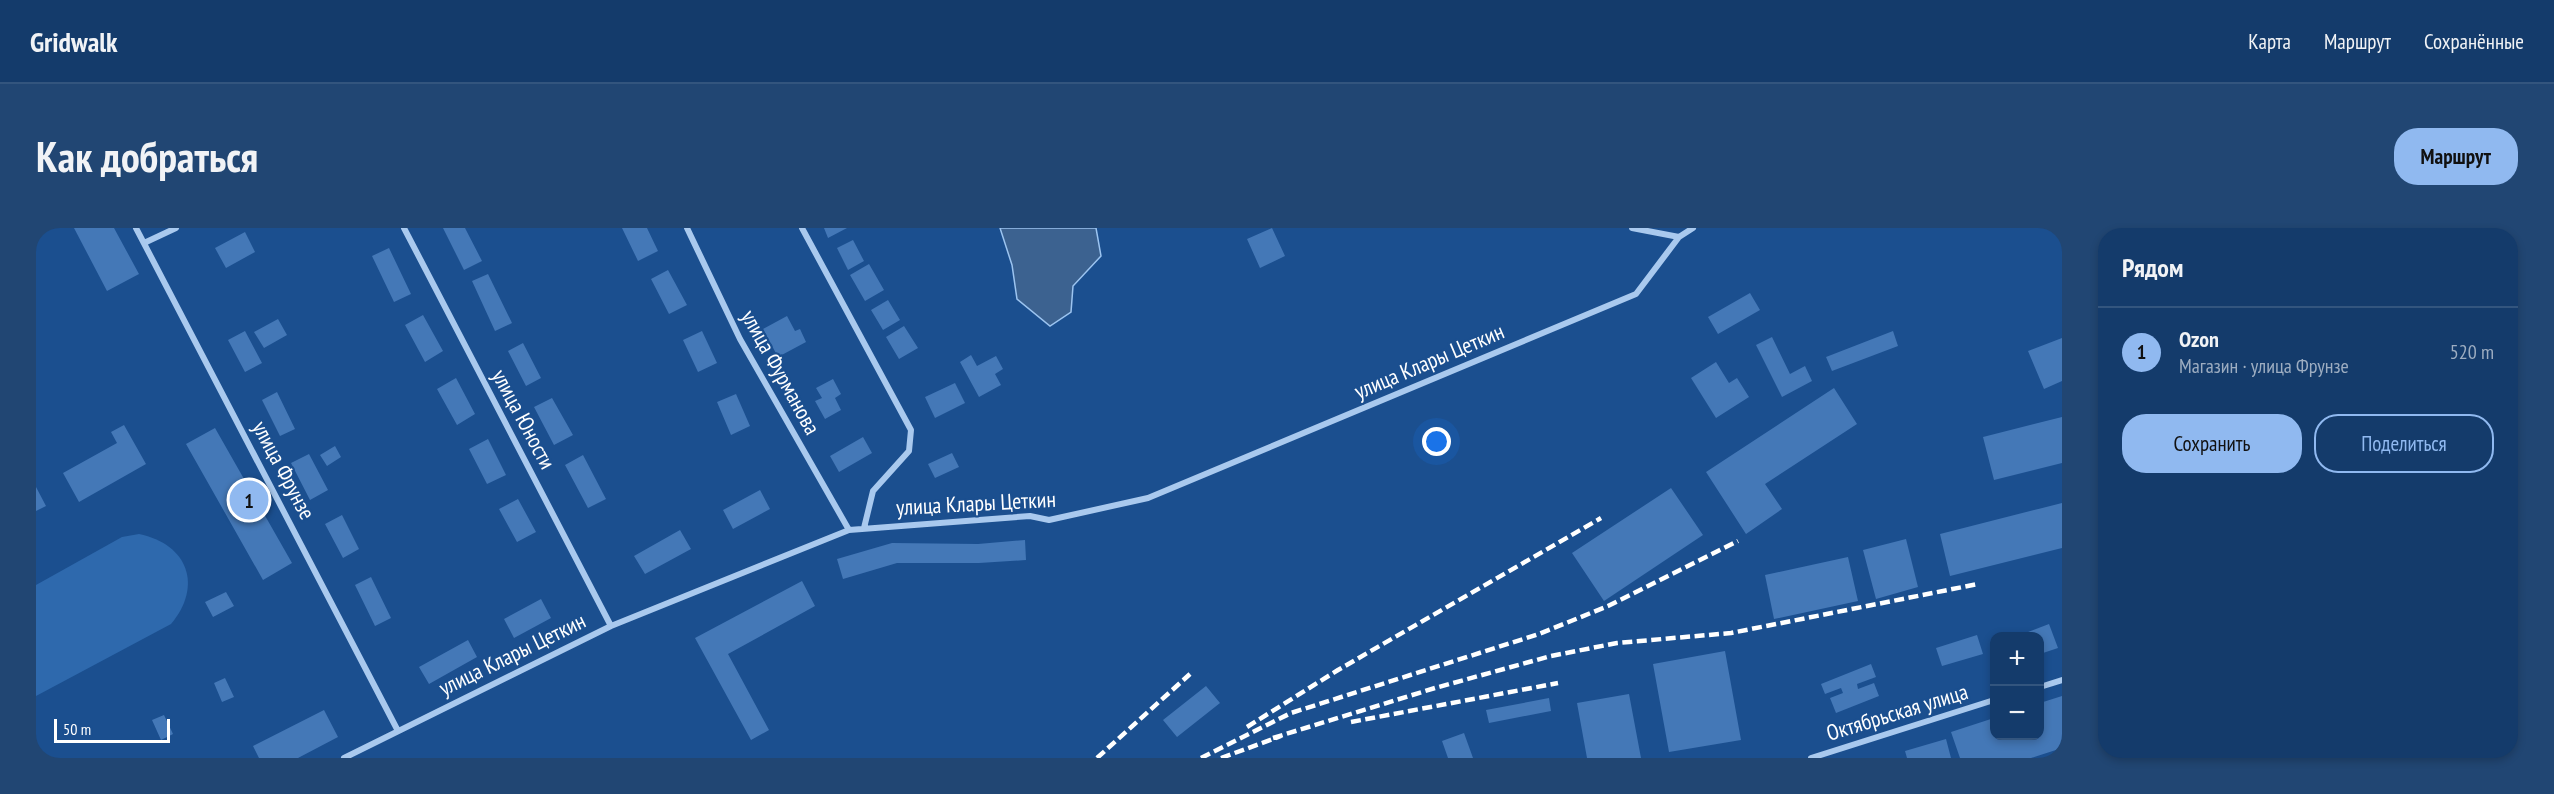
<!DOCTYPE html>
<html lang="ru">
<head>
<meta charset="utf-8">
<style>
	:root { --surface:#143b6b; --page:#214673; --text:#f1f3f6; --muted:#9dadc1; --line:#33557e; --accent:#90b9f0 }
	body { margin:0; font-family:"PT Sans Narrow",sans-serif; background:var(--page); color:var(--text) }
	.controls { position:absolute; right:18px; bottom:18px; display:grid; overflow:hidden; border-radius:12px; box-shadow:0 3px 9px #0003 }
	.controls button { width:54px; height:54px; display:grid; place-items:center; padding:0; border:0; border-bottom:2px solid var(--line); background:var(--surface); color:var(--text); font:30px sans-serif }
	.scale { position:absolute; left:18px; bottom:15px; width:116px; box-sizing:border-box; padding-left:6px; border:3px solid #fff; border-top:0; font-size:16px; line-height:21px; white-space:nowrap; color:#fff; -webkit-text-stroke:4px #1b4f8f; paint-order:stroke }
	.you { position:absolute; left:1401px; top:214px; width:21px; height:21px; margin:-15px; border:4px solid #fff; border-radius:50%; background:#1a73e8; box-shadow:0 0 0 9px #1a73e833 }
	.badge { display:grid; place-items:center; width:39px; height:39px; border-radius:50%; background:var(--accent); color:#111; font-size:20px; font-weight:700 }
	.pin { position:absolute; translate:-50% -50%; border:3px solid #fff; box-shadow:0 2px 6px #0006 }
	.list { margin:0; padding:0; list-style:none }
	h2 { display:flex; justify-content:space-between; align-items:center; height:78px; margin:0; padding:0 24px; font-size:26px }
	h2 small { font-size:20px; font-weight:400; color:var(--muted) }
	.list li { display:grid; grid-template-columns:39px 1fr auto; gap:18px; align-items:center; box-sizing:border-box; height:90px; padding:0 24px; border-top:2px solid var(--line) }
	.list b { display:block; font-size:22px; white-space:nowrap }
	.list p { margin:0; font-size:20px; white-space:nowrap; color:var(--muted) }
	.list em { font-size:20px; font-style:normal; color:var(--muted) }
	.actions { display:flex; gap:12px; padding:18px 24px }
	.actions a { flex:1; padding:14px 0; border:2px solid var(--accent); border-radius:24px; text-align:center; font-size:21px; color:var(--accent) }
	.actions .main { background:var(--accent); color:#111 }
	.map { position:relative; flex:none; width:2026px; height:530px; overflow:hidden; border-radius:24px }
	header { display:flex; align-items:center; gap:36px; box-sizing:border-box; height:84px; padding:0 30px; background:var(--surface); border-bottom:2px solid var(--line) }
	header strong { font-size:28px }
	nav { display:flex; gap:33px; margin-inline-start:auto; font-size:21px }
	.intro { display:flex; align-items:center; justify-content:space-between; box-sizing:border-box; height:144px; padding:0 36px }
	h1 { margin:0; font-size:42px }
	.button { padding:15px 27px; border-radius:24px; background:var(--accent); color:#111; font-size:21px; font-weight:700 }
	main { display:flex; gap:36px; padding:0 36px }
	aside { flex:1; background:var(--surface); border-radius:24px; box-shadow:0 3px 9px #0003 }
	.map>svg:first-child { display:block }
	.green { fill:#2e69ad }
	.water { fill:#3c6290; stroke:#9cc4f0; stroke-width:1.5 }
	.building { fill:#4478b7 }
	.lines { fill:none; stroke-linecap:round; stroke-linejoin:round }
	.street { stroke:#a9c9ee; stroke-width:6 }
	.rail { stroke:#fff; stroke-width:4.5; stroke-dasharray:10 4.5; stroke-linecap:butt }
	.labels { text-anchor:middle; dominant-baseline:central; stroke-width:4.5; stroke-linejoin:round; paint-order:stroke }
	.street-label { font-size:22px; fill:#fff; stroke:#1b4f8f }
</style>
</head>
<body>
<header>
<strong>Gridwalk</strong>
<nav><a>Карта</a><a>Маршрут</a><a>Сохранённые</a></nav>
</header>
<div class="intro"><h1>Как добраться</h1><a class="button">Маршрут</a></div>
<main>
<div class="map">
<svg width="2026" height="530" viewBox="0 0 2026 530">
	<rect width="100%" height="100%" fill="#1b4f8f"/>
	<path class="green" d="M103,306C152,316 167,358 135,396L0,468V357L86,309Z"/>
	<path class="water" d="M964,0H1060L1065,28L1037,58L1035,84L1014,98L981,71L976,37Z"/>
	<path class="building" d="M38,0H78L103,46L71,63Z
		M407,0H429L446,33L428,42Z
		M586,0H611L622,23L602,33Z
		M788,0H811L792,10Z
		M1236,0L1249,28L1224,40L1211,11Z
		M209,4L219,24L190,40L179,20Z
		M817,12L828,33L812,42L801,20Z
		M353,20L375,66L358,74L336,28Z
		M833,36L848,62L829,73L814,47Z
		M632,42L651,77L633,86L615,51Z
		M452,46L476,95L459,103L436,53Z
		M1714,65L1724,82L1682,106L1672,89Z
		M852,72L864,92L847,102L835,82Z
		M387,87L407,123L389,134L369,97Z
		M751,88L759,103L764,101L770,114L742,129L727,101Z
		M242,91L251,107L228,120L218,104Z
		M868,98L882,120L863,131L850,109Z
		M209,103L226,135L209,144L192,112Z
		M666,103L681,135L662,144L647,112Z
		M1857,103L1862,118L1796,143L1790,129Z
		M1736,109L1754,146L1769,138L1776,153L1746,169L1720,117Z
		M2026,110V153L2008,161L1992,123Z
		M487,115L505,150L490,158L472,123Z
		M935,127L941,138L960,128L967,141L959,146L965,157L943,169L924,134Z
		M1680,134L1693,155L1701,150L1713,169L1680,190L1655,150Z
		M420,150L439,186L421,197L401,161Z
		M797,151L805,166L799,170L805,182L789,191L779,173L786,170L780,160Z
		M919,155L929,175L899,190L889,169Z
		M1798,160L1821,196L1729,256L1746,281L1710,306L1670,244Z
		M241,164L259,201L244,208L226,172Z
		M700,166L714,198L695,207L681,174Z
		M516,170L537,207L518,217L498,179Z
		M2026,189V235L1958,252L1947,209Z
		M88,197L110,236L43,274L27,245L81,215L75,204Z
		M179,200L256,335L227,352L150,216Z
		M827,209L836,225L803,244L794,228Z
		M452,211L470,247L451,256L433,221Z
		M299,218L305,229L291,238L284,227Z
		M916,225L923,239L899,250L892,236Z
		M273,226L292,262L274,272L255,235Z
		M547,227L570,271L552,280L529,237Z
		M0,259L10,278L0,283Z
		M1635,260L1667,307L1568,373L1536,325Z
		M724,262L734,281L697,301L687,282Z
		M482,271L500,304L481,314L463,281Z
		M2026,275V320L1914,348L1904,306Z
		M306,287L323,321L307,330L289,296Z
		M644,302L655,321L609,346L598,328Z
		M1870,311L1882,359L1840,371L1827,322Z
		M989,312L990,332L943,335H861L807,351L801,331L856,315L942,316Z
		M1812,329L1822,373L1738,391L1729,347Z
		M335,349L355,390L339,398L319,357Z
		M766,353L779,378L692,426L733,502L715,512L659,410Z
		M190,364L198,378L177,389L169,374Z
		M505,371L515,390L478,410L468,391Z
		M2013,396L2022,420L2004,426V409H1979Z
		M1941,407L1947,426L1906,438L1900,420Z
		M432,412L441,429L393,456L383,439Z
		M1689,423L1705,512L1633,524L1617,436Z
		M1835,436L1840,449L1821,456L1822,461L1838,455L1843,468L1800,485L1794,470L1807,465L1805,460L1789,466L1785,456Z
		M189,450L198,469L186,474L178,455Z
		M1170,458L1184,475L1141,509L1127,492Z
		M1593,466L1605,530H1551L1541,475Z
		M2026,468V520L1995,530H1924L1915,504L1958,490V508H2004V475Z
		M1513,470L1515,483L1453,495L1450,482Z
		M288,482L302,509L262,530H223L217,518Z
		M128,487L137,506L125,512L116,492Z
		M1428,505L1437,530H1412L1406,513Z
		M1910,511L1915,530H1871L1869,523Z"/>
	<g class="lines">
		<path class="street" d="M100,0L362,503
			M368,0L575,398
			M651,0L704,111L813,302
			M766,0L875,202L873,223L837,263L828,300
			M1596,0L1643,9
			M108,15L140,0
			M2004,459L2026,452
			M308,530L575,398L813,302L994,288L1013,292L1112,270L1600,66L1643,9L1657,0
			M1775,530L1958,472"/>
		<path class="rail" d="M1315,494L1522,455
			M1211,499L1302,442L1565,290
			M1237,510L1399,460L1515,428L1581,415L1695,405L1942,356
			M1061,530L1154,446
			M1165,530L1255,485L1503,406L1572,378L1702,313
			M1185,530L1245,508"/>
	</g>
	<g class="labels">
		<g class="street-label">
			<text transform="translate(1393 133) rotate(-23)">улица Клары Цеткин</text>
			<text transform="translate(745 144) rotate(61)">улица Фурманова</text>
			<text transform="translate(488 191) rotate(62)">улица Юности</text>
			<text transform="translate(248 242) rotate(62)">улица Фрунзе</text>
			<text transform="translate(940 275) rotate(-3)">улица Клары Цеткин</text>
			<text transform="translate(476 426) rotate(-26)">улица Клары Цеткин</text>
			<text transform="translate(1861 484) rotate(-17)">Октябрьская улица</text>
		</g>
	</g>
</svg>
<div class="controls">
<button>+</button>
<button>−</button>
</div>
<div class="scale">50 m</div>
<div class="you"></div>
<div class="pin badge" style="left:213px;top:272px">1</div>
</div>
<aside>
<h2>Рядом<small></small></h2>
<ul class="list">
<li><span class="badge">1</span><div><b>Ozon</b><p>Магазин · улица Фрунзе</p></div><em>520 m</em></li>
</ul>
<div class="actions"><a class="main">Сохранить</a><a>Поделиться</a></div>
</aside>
</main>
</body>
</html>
